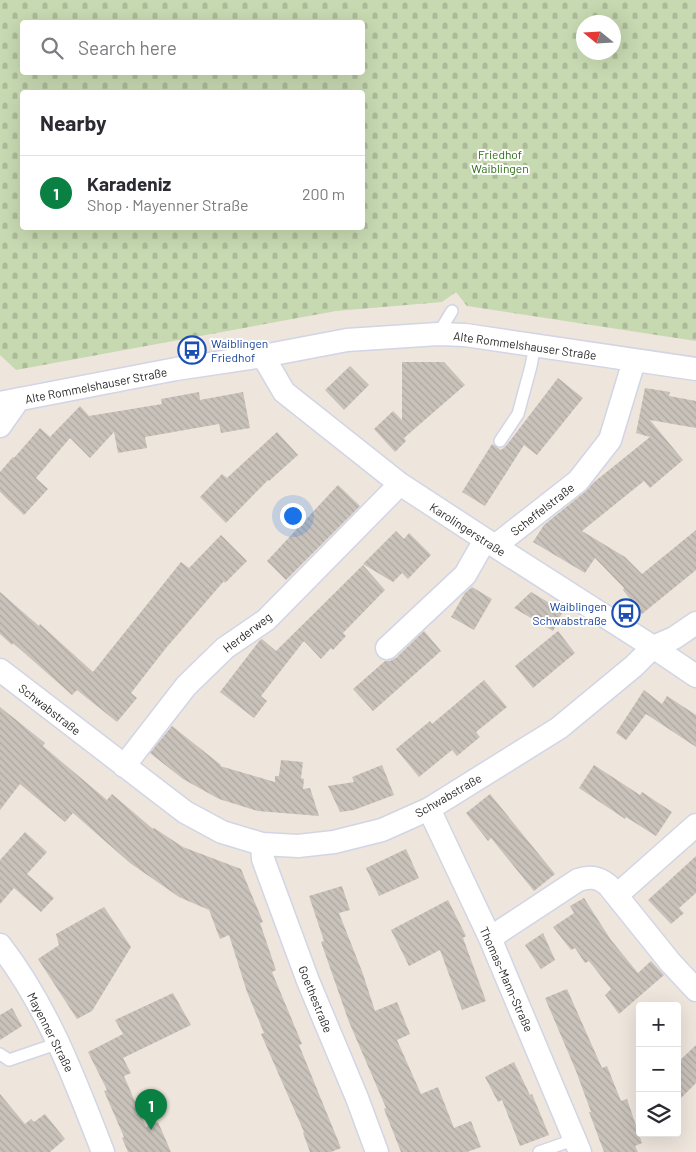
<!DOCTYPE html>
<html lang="en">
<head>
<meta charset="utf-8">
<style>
	:root { --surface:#fff; --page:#f2f2f3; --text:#2b2b33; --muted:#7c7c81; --line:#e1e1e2; --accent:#0b8043 }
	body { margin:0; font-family:Barlow,sans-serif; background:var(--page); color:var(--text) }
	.controls { position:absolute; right:15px; bottom:15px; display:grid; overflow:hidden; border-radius:5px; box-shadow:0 5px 20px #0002 }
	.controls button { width:45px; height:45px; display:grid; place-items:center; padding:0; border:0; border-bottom:1px solid var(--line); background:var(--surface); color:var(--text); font:25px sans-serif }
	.compass { position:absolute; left:576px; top:15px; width:45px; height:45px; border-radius:50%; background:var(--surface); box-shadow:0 5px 20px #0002; rotate:288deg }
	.you { position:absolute; left:292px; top:515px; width:18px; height:18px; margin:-12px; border:4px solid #fff; border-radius:50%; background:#1a73e8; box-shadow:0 0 0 8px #1a73e833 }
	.badge { display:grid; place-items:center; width:32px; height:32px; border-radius:50%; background:var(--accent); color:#fff; font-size:16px; font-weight:700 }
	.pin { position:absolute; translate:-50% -41px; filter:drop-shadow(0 1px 2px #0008) }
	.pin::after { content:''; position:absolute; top:26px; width:18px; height:15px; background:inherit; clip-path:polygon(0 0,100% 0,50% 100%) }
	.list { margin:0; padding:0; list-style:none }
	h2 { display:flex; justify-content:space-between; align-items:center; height:65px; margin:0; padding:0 20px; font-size:21px }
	h2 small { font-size:16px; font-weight:400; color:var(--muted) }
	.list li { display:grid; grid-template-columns:32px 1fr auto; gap:15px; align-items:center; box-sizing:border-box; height:75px; padding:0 20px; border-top:1px solid var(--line) }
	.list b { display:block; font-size:19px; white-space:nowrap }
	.list p { margin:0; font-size:16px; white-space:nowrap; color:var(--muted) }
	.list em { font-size:16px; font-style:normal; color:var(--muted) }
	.icon { flex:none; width:28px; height:28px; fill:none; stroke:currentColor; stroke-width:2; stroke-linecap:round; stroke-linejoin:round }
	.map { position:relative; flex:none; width:696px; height:1152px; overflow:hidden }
	.search { position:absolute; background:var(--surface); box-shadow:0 5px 20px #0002; left:20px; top:20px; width:345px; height:55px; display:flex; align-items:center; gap:12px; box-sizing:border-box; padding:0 18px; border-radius:5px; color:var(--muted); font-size:19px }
	.panel { position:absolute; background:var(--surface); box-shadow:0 5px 20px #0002; left:20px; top:90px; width:345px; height:140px; border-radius:5px }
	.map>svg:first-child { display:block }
	.cemetery { fill:url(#cemetery-stones); fill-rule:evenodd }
	.building { fill:url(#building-back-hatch) }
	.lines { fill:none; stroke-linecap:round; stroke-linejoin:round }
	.lane-casing { stroke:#d1d5e5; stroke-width:14 }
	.street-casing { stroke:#d1d5e5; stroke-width:25 }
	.lane { stroke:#fff; stroke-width:11 }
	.street { stroke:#fff; stroke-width:22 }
	.labels { text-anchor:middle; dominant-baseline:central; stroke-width:4; stroke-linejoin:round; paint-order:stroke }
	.park-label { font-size:12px; fill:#2b6e15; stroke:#fff }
	.transit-label { font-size:12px; fill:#164399; stroke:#fff; text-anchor:start }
	.street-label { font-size:12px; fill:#2b2b2b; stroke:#fff }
</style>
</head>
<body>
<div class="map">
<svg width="696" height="1152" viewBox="0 0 696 1152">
	<defs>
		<pattern id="cemetery-stones" width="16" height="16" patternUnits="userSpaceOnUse" patternTransform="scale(1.25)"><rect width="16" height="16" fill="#c7d9b1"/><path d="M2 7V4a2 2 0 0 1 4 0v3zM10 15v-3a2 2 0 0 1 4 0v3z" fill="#abba98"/></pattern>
		<pattern id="building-back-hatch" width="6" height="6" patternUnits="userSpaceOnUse" patternTransform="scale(1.25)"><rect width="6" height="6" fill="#c9c2bb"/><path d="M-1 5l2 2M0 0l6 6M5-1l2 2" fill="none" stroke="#ada7a1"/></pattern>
	</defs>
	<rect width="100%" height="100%" fill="#eee5dc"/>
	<path class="cemetery" d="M0,0H696V341L467,306L456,292L442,302L336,311L16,370L0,355ZM22,22H362V72H22ZM584,22H614V52H584ZM22,92H362V228H22Z"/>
	<path class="building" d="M402,362H444L465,385L404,438L406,441L395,452L374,429L393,411L402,420Z
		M350,366L369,385L344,410L325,390Z
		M558,378L583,398L537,455L524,445L485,506L462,492L492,444L501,450L506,446Z
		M645,388L670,392L669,396L696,401V428L650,420L683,460L650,488L644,481L582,531L625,557L642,574L696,530V570L642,614L623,590L624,588L595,558L585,573L533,542L544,525L586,491L593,483L650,437L636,433Z
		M199,392L200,400L243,392L250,428L221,433L219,424L145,437L147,448L118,453L114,432L90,458L70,438L36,478L48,489L24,515L0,492V472L13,457L14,458L40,428L50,437L80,406L89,416L162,404L161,399Z
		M277,432L298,455L269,481L268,480L226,523L200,497L222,474L227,478Z
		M338,485L360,506L286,580L267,561Z
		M396,531L404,539L409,533L431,555L408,579L402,573L393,582L363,564Z
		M221,535L247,561L225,583L224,581L166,648L131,693L137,698L117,722L77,690L72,695L13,643L12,645L0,634V592L39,626L40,624L93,672L181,562L189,568Z
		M363,565L385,590L343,633L346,636L333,650L331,648L321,659L304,641L261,696L267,701L254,718L220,692L260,640L262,639L276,651Z
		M472,587L492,599L474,630L451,617L465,593Z
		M531,592L563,611L553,631L514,608Z
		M424,631L441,651L373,711L353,689L385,661H390L396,658Z
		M558,631L575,653L533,688L515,666Z
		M484,680L507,707L476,732L480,737L457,756L452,750L419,777L396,749L430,721L432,724Z
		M644,690L662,704L667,696L696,715V747L646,714L626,740L616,733Z
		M0,707L45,743L43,746L107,800L112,794L153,829L154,828L183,847L241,869L263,922L260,923L276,970L272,972L302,1044L299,1045L341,1148L331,1152H310L303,1133L304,1132L261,1034L264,1033L247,992L229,935L220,939L209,910L179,897L130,863L73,813L65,822L20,784L0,810Z
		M172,726L221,765L220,766L275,782V776H279L281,760L303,762L301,778L304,779L303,789L310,788L319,816L258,811L219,799L183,779L150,753Z
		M382,765L394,795L354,810L340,812L328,786L354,782L352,777Z
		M594,765L640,795L642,792L672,812L656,836L626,817L625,819L579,788Z
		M490,794L555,874L534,891L491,838L488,841L466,813Z
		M25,832L47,852L27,874L54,898L41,912L14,888L0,904V860Z
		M406,849L419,878L379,896L366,868Z
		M696,856V893L679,908L684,913L671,924L648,900Z
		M342,886L350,910L339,913L363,974L375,1011L397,1002L410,1034L397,1040L421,1094L438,1087L454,1128L471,1121L481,1147L467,1152H401L384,1109L386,1108L349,1022L321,942L324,941L309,896Z
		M584,898L611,940L638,973L651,961L664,975L619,1014L605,995L611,989L589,961L585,963L575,948L571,950L553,927L574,913L570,906Z
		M448,900L466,936L463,938L486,1001L462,1010L440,950L409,966L391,930Z
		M104,907L131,947L92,1011L77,1019L38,959L59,945L56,934Z
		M543,933L555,960L541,969L525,945Z
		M567,989L602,1068L607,1066L621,1101L627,1099L642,1143L635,1146L638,1152H604L589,1112H591L576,1071L545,998Z
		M173,993L191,1025L123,1058L131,1073L124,1076L146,1127L158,1122L171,1152H128L122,1138L124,1137L104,1091L107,1090L88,1052L123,1034L115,1020Z
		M12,1008L22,1026L0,1040V1015Z
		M696,1045V1083L677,1102V1063Z
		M514,1062L530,1095L532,1094L549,1135L520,1146L502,1100L498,1102L485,1077Z
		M0,1094L25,1124L31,1119L34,1122L45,1114L65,1139L50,1152H0Z"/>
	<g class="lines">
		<g class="lane-casing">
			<path id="lane" d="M438,334L452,311
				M500,441L518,414L531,366L535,345
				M0,1054L9,1060L59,1043
				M539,1152L576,1139"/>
		</g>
		<g class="street-casing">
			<path id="street" d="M263,356L284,392L400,484L495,546L653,647L696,676
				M0,403L176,369L263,356L347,340L438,334L465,335L696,369
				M0,426L19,399
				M495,546L578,481L610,440L634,361
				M387,648L465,575L485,540
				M0,670L185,812L222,832L262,844L298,846L334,842L382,830L429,809L559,728L634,666L653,647L674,638L696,623
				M124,766L186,686L225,648L266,620L400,484
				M429,809L490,938L580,1152
				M262,844L263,859L308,981L357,1098L377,1152
				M617,895L696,825
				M490,938L578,880C590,876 598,877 608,885L670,962L696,990
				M0,945C48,1007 75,1080 103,1152"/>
		</g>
		<use href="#lane" class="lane"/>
		<use href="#street" class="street"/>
	</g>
	<defs>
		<g id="bus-ring" transform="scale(1.4375)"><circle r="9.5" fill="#fff" stroke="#1a4fb4" stroke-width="1.5"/><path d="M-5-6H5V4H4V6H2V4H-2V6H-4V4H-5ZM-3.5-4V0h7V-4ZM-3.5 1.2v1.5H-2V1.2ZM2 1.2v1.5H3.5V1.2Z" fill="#1a4fb4"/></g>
	</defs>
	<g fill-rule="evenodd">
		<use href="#bus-ring" x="192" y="350"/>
		<use href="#bus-ring" x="626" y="613"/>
	</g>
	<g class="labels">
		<g class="park-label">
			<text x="500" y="154">Friedhof<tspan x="500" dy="14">Waiblingen</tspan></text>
		</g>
		<g class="transit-label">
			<text x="211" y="343">Waiblingen<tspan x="211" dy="14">Friedhof</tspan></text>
			<text x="607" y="606" text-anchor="end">Waiblingen<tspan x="607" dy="14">Schwabstraße</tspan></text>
		</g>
		<g class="street-label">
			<text transform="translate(525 345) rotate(8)">Alte Rommelshauser Straße</text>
			<text transform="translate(96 385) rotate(-11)">Alte Rommelshauser Straße</text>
			<text transform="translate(542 509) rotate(-38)">Scheffelstraße</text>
			<text transform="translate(468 529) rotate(33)">Karolingerstraße</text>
			<text transform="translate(247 632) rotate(-37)">Herderweg</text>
			<text transform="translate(50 709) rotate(38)">Schwabstraße</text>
			<text transform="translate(448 795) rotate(-30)">Schwabstraße</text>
			<text transform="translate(507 979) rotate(66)">Thomas-Mann-Straße</text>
			<text transform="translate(316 999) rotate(68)">Goethestraße</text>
			<text transform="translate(51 1032) rotate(63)">Mayenner Straße</text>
		</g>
	</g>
</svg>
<div class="controls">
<button>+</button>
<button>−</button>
<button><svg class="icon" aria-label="layers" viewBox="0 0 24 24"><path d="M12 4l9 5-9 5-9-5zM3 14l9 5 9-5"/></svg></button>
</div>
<svg class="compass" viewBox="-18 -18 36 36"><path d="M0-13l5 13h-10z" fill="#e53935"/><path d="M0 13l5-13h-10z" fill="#7c7c81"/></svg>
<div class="you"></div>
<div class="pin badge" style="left:151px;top:1130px">1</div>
<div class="search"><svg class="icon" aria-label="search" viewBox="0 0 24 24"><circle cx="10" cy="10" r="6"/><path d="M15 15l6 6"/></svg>Search here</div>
<section class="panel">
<h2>Nearby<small></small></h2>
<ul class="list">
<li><span class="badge">1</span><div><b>Karadeniz</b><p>Shop · Mayenner Straße</p></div><em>200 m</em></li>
</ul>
</section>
</div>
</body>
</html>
